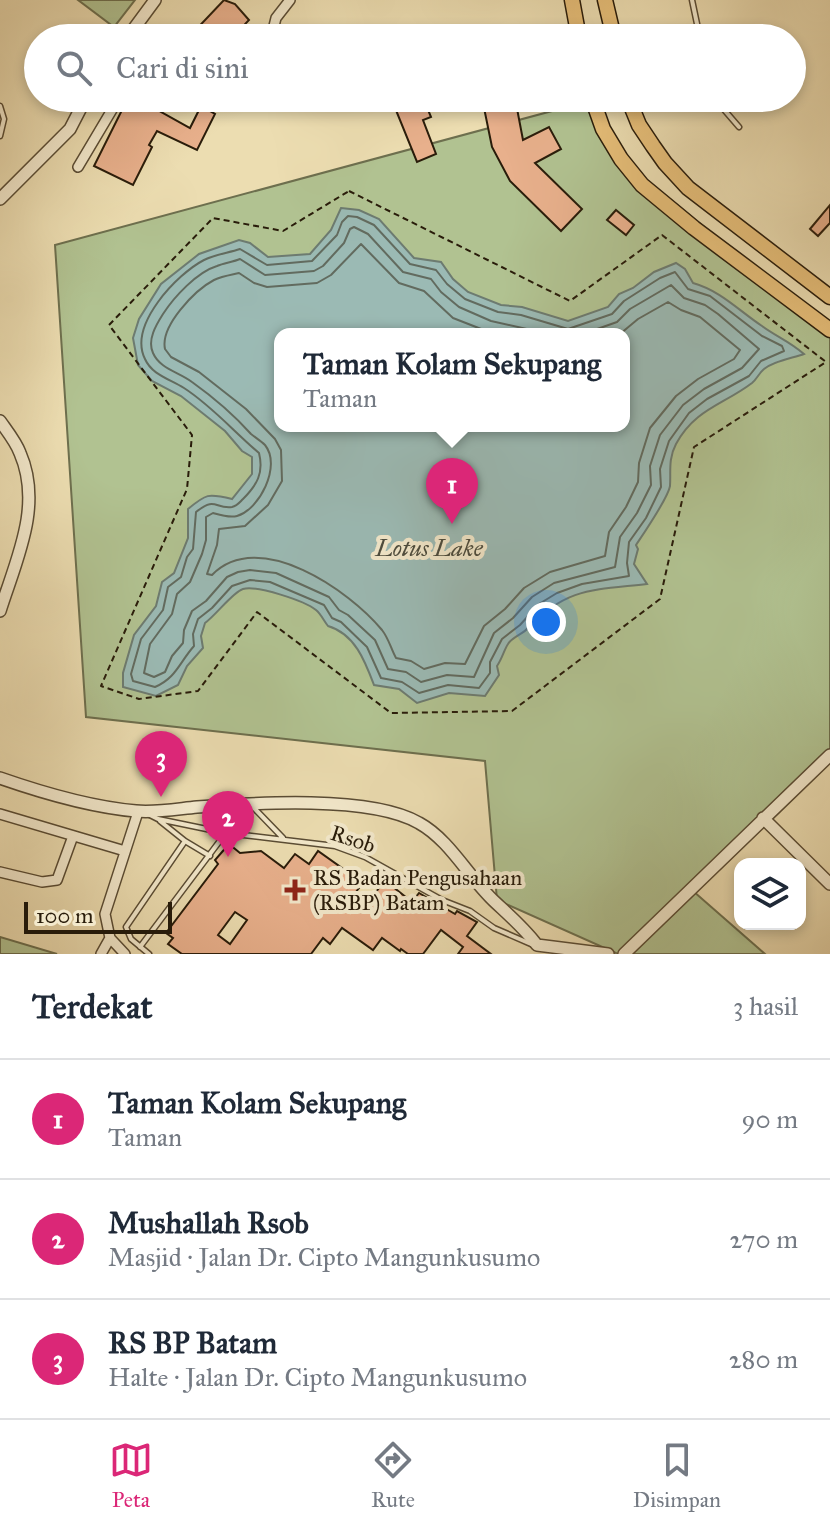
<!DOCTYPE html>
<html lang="id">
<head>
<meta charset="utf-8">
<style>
	:root { --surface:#fff; --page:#f2f2f3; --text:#1f2937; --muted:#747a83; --line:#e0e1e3; --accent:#db2777 }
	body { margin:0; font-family:"IM FELL Great Primer",serif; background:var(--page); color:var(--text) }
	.controls { position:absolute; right:24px; bottom:24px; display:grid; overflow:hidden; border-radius:16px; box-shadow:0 4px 12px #0003 }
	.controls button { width:72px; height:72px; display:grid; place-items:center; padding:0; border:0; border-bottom:2px solid var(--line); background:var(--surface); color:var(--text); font:40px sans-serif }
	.scale { position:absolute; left:24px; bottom:20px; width:148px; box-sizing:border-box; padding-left:8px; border:4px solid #291c0a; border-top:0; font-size:22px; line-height:28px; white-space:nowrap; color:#291c0a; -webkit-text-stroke:6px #f3e9cc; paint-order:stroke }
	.you { position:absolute; left:546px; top:622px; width:28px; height:28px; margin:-20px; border:6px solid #fff; border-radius:50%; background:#1a73e8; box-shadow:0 0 0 12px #1a73e833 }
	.badge { display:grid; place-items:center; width:52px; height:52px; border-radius:50%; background:var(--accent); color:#fff; font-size:26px; font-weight:700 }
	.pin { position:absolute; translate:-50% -66px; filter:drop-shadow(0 2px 4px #0008) }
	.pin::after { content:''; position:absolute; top:42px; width:28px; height:24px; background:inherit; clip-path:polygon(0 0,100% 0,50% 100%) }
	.popup { position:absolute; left:274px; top:328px; width:356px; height:104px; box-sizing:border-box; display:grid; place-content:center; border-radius:16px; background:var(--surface); filter:drop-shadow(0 2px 6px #0005); font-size:26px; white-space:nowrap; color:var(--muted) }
	.popup b { font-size:30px; color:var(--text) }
	.popup::after { content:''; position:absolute; left:50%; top:100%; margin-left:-16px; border:16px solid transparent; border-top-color:var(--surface) }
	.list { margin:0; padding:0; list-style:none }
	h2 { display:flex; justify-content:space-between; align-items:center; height:104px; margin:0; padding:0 32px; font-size:34px }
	h2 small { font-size:26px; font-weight:400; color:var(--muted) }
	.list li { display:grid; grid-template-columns:52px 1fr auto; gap:24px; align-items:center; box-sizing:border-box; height:120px; padding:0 32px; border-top:2px solid var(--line) }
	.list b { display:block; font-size:30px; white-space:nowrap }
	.list p { margin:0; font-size:26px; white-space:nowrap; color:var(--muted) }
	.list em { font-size:26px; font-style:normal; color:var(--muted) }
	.icon { flex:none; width:44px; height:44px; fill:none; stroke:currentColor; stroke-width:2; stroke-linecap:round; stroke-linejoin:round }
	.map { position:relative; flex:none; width:830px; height:954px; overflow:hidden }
	.search { position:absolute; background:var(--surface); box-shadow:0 4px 12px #0003; left:24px; right:24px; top:24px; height:88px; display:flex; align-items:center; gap:20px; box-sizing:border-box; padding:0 28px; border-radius:44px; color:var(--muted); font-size:30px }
	.sheet { height:464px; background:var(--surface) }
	nav { display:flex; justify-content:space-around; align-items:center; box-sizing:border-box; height:112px; border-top:2px solid var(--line); background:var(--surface); font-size:22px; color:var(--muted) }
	nav a { display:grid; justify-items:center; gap:4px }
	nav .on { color:var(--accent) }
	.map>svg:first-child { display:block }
	.green { fill:#b1c291; stroke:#6d6f4e; stroke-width:2; fill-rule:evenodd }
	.water { fill:#9bbab4; stroke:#6d7b70; stroke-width:2; fill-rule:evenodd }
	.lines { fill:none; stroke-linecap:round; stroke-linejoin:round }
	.shore { stroke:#626b5f; stroke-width:2 }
	.building { fill:#e8b08c; stroke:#291c0a; stroke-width:2; fill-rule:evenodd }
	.service-casing { stroke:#5a4c34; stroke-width:7 }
	.minor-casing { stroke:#5a4c34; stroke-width:12 }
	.tertiary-casing { stroke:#5a4c34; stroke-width:14 }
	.trunk-casing { stroke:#291c0a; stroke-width:17 }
	.path { stroke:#291c0a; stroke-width:2; stroke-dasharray:6 4; stroke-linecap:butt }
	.service { stroke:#f3e9cc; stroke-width:4 }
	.minor { stroke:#f3e9cc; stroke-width:9 }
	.tertiary { stroke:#f3e9cc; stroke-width:11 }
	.trunk { stroke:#e6be78; stroke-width:14 }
	.poi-dot { fill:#8f2418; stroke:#f3e9cc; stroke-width:3 }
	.labels { text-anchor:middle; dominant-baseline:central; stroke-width:8; stroke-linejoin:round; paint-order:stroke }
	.street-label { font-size:22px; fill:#291c0a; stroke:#f3e9cc }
	.poi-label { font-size:22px; fill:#291c0a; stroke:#f3e9cc; text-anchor:start }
	.water-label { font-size:24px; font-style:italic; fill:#4b4b3d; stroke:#f3e9cc }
</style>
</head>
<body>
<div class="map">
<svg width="830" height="954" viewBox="0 0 830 954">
	<rect width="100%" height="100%" fill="#ecddb1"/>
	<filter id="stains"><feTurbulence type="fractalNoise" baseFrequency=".0025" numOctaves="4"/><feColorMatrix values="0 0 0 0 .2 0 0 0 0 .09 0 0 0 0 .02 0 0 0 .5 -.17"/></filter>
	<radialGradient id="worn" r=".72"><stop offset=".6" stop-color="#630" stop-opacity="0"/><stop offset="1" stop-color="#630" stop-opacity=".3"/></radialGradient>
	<path class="green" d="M78,0H135L114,27Z
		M593,100L621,159L830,330V759L693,891L765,954H618L497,900L485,761L86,717L55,245ZM280,334H624V426H280Z
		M0,937L57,954H0Z"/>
	<path class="water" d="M341,208L359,210L379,219L414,258L441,262L453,279L468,292L501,305L522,307L568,321L608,307L619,294L633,288L654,272L676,263L685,269L693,283C721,291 738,310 762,326C777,337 789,341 804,354C793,358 773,361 764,369C759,373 757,379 752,383C723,405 695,409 676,444C668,459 671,472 670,486C668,498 644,533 636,545L638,549L634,564L647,584C594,590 567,587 528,628C523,634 512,637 508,644C504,650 502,659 497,666L499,675L485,696L449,693L417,703L399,689L374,685C365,661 355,634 328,626C324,621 321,614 316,610C305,601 257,585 243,589C233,592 216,615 205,623L201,636L203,648L187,666L178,685L156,696L123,687V673L134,635L156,606L162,582L174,573L188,538V509C206,494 208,493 232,499L252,474V457L242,451L225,431L181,396L152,381L138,365L133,338L139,319L161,284L199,254L239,240L250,243L268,257L310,254L331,230ZM280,334H624V426H280Z"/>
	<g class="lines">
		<path class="shore" d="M348,216L357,217L374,225L410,264L436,270L447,284L465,299L498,312L521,315L568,329L612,314L624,301L660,278L675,272L688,289L710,296L762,336L782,346L784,351L761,361L749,376L707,399L689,413L669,441L660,469L661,487L646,518L629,542L627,563L629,576L582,584L557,593L539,604L520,625L502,639L490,662V673L479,688L448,685L419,693L402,682L381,678L367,647L341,622L332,618L324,605L270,582L250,580L232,586L212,608L198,619L193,634L194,646C179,663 176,678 155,687L133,681L131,674L141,639L163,610L168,587L181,577L187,557L193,549L196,512C216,496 214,509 232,507C237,506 239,503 243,499C257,485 264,473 259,453C234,432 212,406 184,388C170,379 152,375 145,359C128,325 177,274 204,260C216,254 228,253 240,249L267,265L312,261L337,235L342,222Z
			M494,334L453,318L424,291L399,283L361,244L331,275L317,283L267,287L254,283L239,273C230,275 222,276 214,280C195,290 160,326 165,349L171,357L199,372L246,409L275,439L281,450L282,481L268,505L245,526L219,529L217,545L207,574L212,575C259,527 350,591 382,630C389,639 391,649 396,658L411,661L424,669L445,663L465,664L484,626L505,609L524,588L550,572L605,556L609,532L626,507L638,482L639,463L650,428L676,396L698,379L734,359L740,350L700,317L681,310L668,302L638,319L620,334
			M549,334L491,321L459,307L441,292L431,279L403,272L368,234L354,227L350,229L344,243L323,266L314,271L265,275L240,259C233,262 224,263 217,266C197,272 174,297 163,314C156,325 147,340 153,353C160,369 179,372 192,382C213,397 234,415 251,434C256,438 261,441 265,445C282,466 259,510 237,516C229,518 220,515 213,513L206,517V540L202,554L190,582L177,594L172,614L150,644L144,673L154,677L165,672L172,656L183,643L184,630L192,611L206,601L227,577L238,572L250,570L276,573L329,597L339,610L348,615L375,640L388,669L406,672L421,682L447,675L474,677L494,633L513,618L532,597L554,583L615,567L620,537L637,513L651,485L650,466L660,435L683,405L704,389L742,368L759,349L718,314L705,305L684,298L671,285L630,309L617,322L583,334"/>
	</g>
	<path class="building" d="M224,0L235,4L249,20L232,38H188Z
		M128,98H150L147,104L190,128L201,106L215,114L197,150L157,131L149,145L152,147L133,185L94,166Z
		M391,98H415L417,103L424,100L431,117L423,120L436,154L417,162Z
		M482,98H515L523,140L549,127L561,149L535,163L582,209L561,231L510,181L492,147Z
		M830,205V223L818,236L810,229Z
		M616,210L634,225L626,235L607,220Z
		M229,844L240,853L261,851L284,868L295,854L309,864L318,851L363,883L348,902L361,912L388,876L396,881L392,886L412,902L419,893L455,914L457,911L477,922L467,936L491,954H458L463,947L441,930L423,954H408L401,949L400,951L382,938L373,950L342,928L330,944L323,938L311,954H182L168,944L173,938L166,933L218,864L215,860ZM235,912L247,920L230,944L218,935Z"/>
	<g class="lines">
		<g class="service-casing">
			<path id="service" d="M692,0L700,38
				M714,98L739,127
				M0,106L4,119L0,136
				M253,807L283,838
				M148,814L158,819L226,833L335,846L365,857L442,900L470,911L494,928L531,944
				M160,821L185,841L210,856
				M140,947L225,834
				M149,954L131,939L126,927L185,841"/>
		</g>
		<g class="minor-casing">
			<path id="minor" d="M271,38L276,18L290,0
				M78,167L119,98
				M0,814L125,851
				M0,872L42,882L57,880L73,836
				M101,954L110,938
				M125,954L110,938L105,914L138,812"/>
		</g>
		<g class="tertiary-casing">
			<path id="tertiary" d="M127,38L155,0
				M0,199L70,129L86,98
				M0,421C7,431 16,442 20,453C43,506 16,560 0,611
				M0,778C43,793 90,807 136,811C155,813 177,809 197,807C253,803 371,795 419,823C450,840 469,878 495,902C510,916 524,928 537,945L608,954
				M763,818L830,884
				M624,954L830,755"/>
		</g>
		<g class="trunk-casing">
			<path id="trunk" d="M572,0L579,38
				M605,0L614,38
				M592,98L603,129L621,159L642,185L694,228L830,330
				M628,98L639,125L653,146L665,163L688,188L830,297"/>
		</g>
		<path class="path" d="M349,191L570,301L662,235L826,362L694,447L660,599L512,711L391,713L257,612L198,691L139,699L101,686L187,489L192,435L109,325L213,218L283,231Z"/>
		<use href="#service" class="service"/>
		<use href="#minor" class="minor"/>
		<use href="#tertiary" class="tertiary"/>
		<use href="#trunk" class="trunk"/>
	</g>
	<path class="poi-dot" d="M291 878h8v8h8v8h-8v8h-8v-8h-8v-8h8z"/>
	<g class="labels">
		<g class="street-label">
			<text transform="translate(353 839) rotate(18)">Rsob</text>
		</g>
		<g class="poi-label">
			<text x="313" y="877">RS Badan Pengusahaan<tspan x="313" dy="25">(RSBP) Batam</tspan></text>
		</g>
		<g class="water-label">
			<text x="429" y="548">Lotus Lake</text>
		</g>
	</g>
	<rect width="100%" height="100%" filter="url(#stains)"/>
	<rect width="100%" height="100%" fill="url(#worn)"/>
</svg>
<div class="controls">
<button><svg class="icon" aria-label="layers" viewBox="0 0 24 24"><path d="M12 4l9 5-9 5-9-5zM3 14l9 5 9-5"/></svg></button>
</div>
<div class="scale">100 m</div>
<div class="you"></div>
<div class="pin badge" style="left:452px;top:524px">1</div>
<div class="popup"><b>Taman Kolam Sekupang</b>Taman</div>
<div class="pin badge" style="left:228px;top:857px">2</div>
<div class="pin badge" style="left:161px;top:797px">3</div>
<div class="search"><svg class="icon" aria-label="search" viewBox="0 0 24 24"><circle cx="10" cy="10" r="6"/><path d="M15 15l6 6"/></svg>Cari di sini</div>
</div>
<section class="sheet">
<h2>Terdekat<small>3 hasil</small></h2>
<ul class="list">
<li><span class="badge">1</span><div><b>Taman Kolam Sekupang</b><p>Taman</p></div><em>90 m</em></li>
<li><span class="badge">2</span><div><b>Mushallah Rsob</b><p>Masjid · Jalan Dr. Cipto Mangunkusumo</p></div><em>270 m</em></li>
<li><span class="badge">3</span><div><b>RS BP Batam</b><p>Halte · Jalan Dr. Cipto Mangunkusumo</p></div><em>280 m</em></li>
</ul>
</section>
<nav>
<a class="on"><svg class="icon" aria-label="map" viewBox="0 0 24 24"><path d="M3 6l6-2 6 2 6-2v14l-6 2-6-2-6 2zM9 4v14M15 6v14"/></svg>Peta</a>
<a><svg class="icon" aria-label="directions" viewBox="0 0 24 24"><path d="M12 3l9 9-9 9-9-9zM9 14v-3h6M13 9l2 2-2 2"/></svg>Rute</a>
<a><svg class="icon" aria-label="saved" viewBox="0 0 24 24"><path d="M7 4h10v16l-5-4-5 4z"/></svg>Disimpan</a>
</nav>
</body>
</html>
